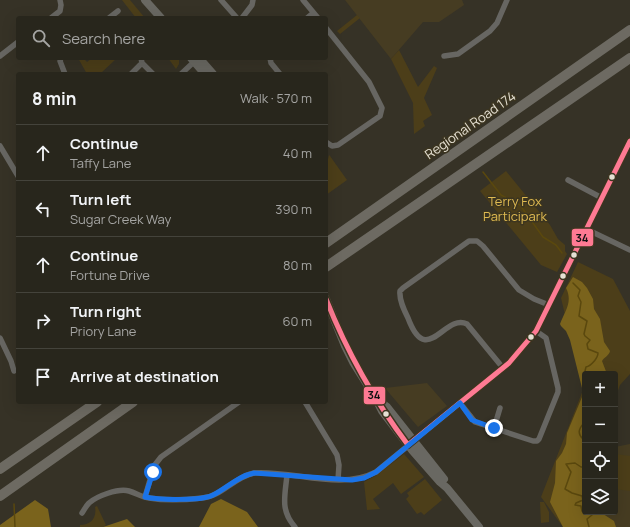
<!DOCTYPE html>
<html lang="en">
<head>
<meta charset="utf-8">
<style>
	:root { --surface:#28261c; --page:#343229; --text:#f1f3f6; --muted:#a5a5a3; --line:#44433b }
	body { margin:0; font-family:Manrope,sans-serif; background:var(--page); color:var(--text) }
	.controls { position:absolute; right:12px; bottom:12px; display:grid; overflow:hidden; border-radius:4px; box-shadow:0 4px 16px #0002 }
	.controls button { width:36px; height:36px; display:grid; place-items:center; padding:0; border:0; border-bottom:1px solid var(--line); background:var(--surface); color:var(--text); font:20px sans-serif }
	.stop { position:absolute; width:12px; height:12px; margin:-9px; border:3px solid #1a73e8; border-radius:50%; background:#fff }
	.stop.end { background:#1a73e8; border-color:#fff; box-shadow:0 1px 4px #0008 }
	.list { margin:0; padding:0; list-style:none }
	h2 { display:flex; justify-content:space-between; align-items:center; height:52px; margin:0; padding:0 16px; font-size:17px }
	h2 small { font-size:13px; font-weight:400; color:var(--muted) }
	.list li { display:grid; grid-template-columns:26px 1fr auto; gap:12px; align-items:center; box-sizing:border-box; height:56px; padding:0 16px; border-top:1px solid var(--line) }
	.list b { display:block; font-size:15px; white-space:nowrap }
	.list p { margin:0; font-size:13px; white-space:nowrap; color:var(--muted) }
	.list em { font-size:13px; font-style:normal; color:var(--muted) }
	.icon { flex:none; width:22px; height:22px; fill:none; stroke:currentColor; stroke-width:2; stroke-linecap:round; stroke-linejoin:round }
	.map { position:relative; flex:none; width:630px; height:527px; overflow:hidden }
	.search { position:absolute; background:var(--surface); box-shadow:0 4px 16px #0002; left:16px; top:16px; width:312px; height:44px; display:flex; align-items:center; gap:10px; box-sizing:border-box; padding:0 14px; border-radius:4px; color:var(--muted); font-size:15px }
	.panel { position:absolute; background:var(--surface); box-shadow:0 4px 16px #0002; left:16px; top:72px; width:312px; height:332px; border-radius:4px }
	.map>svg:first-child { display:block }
	.built { fill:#463c22 }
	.green { fill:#4c3e19 }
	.forest { fill:#7a631c }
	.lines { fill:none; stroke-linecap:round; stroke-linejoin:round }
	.stream { stroke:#5a480e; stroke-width:1.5 }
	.minor { stroke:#676662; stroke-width:5.5 }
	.secondary { stroke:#696862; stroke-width:8 }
	.motorway { stroke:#6d6a62; stroke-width:10 }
	.bus-1-casing { stroke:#3c3520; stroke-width:8 }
	.bus-1 { stroke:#fe7a93; stroke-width:5 }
	.route { stroke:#1a73e8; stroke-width:5 }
	.bus-dot { fill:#e5e0d3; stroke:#3c3520; stroke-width:1.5 }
	.labels { text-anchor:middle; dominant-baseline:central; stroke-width:3; stroke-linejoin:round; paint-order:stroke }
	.street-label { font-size:13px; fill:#e5e0d3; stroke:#3c3520 }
	.park-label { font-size:13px; fill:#dfba51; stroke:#3c3520 }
	.line-badge { stroke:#3c3520; stroke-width:1.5 }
	.pale-badge-label { font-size:11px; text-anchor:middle; font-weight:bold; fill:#111 }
</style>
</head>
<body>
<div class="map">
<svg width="630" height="527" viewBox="0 0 630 527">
	<rect width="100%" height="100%" fill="#363226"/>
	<path class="built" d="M345,0H462L464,5L439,22H423L391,59Z
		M427,383L447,406L418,427L385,388Z
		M630,444V527H612L601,512H615V447Z"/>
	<path class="green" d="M122,0H130L145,18H136Z
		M357,15L360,18L340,34L337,31Z
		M399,50L418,87L434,66L437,68L424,98L432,115L423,121L425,126L414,134L413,103L391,59Z
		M78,58H83L87,62L92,58H117L101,73L87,74Z
		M168,58H179V64L176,69Z
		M329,155L330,156L347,180L326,195V164L327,163Z
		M506,171L550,225L558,239L565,245V251L567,254L557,272L541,265L480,191Z
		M578,262L613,279L630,311V374L620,385L615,399V374H585V512H601L612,527H563L541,497L583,390L561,298Z
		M404,454L424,477L401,494L393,483L373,499L380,509L367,510L364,482L377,475Z
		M615,454L630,456V491L615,489Z
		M425,479L442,500L424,515L421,512L417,514L406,499L409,496L407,493Z
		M540,502H544L549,512V522L541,523Z
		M97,506L106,525L103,527H80V525C91,525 97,518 95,507Z"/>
	<path class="forest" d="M573,277L582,282L587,288L593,299L594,309L600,319L604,342L610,351C609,356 604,357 602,361L607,374H585V484L584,491L585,493V512H600L614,521L616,527H563L550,502L555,483L556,461L562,453L566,444L567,433L582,397V388L570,340L566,331L561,326L560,324C565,311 573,302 566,288Z
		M221,499L247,512L258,527H199L211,504Z
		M35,500L48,509L51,527H0V525Z
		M127,519L135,527H103Z"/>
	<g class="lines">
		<path class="stream" d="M483,172L501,195L520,205L543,237L556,245L562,253
			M573,283L580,290L578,296L581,302L579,316L587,321L584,334L585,336L590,340L587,344L588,349L598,353C598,358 591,366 586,367L585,371L587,374
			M585,422C580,427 576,433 583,439L585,438
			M585,454V457
			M585,467H581L575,463L566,464L571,472L565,489L572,493L582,496L583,500L576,503L575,505L581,506L582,511L585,510
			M14,504L15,527
			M589,527L587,519L592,515L593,512"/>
		<path class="minor" d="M221,0L237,18
			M303,0L318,18
			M51,18L60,11L61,5L60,0
			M109,18L118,11
			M242,18L252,5L253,0
			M307,18L313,13
			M326,28L369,82L382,108L380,116L338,145L332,146L326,142
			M0,56L18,42
			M444,56L458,54L490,31L497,23L507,0
			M61,58L60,61L65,74
			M270,58L271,63L280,74
			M142,63L153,74
			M131,74L142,63L141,58
			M181,74L197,59
			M0,146L18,176
			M568,180L602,198
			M586,229L630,250
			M0,338L11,361L14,371
			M503,368L467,324C444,313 427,369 408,318C404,310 399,300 400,291L403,288L469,241H477L483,246L519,290L534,299L549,305
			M305,402L337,455L339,465L338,480
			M460,403L475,422L533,441H537L539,439L558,392V388L546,338L536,331
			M494,428L500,408
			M287,475C285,496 280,510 295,527
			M145,497L154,466L161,457L239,402
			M82,513C84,510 86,506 89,503C97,496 118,488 129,491C136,493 142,497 149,498C166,501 185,500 202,498C221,497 234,477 254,473C293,470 340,491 376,472L509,363L536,331L630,141"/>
		<path class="secondary" d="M145,0L161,18
			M191,58L205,74
			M199,58L213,74
			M326,299L345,346L353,362L375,397L382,411L412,450L440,482L447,488L479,527
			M379,401L387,407L444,479"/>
		<path class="motorway" d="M326,243L630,30
			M326,267L630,58
			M0,469L97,402
			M0,496L133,402"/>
		<g class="bus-1-casing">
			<path id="bus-1" d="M326,299C347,352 374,400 408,445L509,363L536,331L630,141"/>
		</g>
		<use href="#bus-1" class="bus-1"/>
	</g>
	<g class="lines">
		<path class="route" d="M153,472L145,497C158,500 202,501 213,495C227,488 238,476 254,473L352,480L364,478L376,472L460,403L472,420L494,428"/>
	</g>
	<g class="bus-dot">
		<circle cx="612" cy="177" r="3.5"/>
		<circle cx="574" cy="255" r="3.5"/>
		<circle cx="563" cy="276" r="3.5"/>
		<circle cx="531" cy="337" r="3.5"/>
		<circle cx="386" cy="414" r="3.5"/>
	</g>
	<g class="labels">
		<g class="street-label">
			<text transform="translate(470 125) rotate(-35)">Regional Road 174</text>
		</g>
		<g class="park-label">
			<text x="515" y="201">Terry Fox<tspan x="515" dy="15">Participark</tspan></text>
		</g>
	</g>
	<g class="line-badge">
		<rect x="571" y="228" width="23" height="19" rx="4" fill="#fe7a93"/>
		<rect x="363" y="386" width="23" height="19" rx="4" fill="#fe7a93"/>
	</g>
	<g class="pale-badge-label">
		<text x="582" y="242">34</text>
		<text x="374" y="399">34</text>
	</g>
</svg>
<div class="controls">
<button>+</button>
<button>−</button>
<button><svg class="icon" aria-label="locate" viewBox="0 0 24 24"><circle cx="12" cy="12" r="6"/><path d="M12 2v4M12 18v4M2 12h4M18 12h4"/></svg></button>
<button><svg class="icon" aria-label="layers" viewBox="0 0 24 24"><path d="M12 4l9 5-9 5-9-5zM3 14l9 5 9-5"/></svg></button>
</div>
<div class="stop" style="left:153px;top:472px"></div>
<div class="stop end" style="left:494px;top:428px"></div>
<div class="search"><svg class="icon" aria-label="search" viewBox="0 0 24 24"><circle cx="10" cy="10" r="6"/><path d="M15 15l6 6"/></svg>Search here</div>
<section class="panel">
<h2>8 min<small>Walk · 570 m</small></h2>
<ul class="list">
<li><svg class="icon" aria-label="ahead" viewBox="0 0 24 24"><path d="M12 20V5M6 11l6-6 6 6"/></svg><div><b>Continue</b><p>Taffy Lane</p></div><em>40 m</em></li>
<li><svg class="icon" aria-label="left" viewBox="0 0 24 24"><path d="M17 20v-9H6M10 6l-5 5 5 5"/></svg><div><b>Turn left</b><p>Sugar Creek Way</p></div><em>390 m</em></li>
<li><svg class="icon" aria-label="ahead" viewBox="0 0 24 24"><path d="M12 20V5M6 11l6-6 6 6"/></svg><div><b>Continue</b><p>Fortune Drive</p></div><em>80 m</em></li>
<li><svg class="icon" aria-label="right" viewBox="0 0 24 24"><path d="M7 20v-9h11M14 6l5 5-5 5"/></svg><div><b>Turn right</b><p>Priory Lane</p></div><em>60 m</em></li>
<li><svg class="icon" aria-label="arrive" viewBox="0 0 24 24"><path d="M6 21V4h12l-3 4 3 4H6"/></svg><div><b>Arrive at destination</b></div></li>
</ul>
</section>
</div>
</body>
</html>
